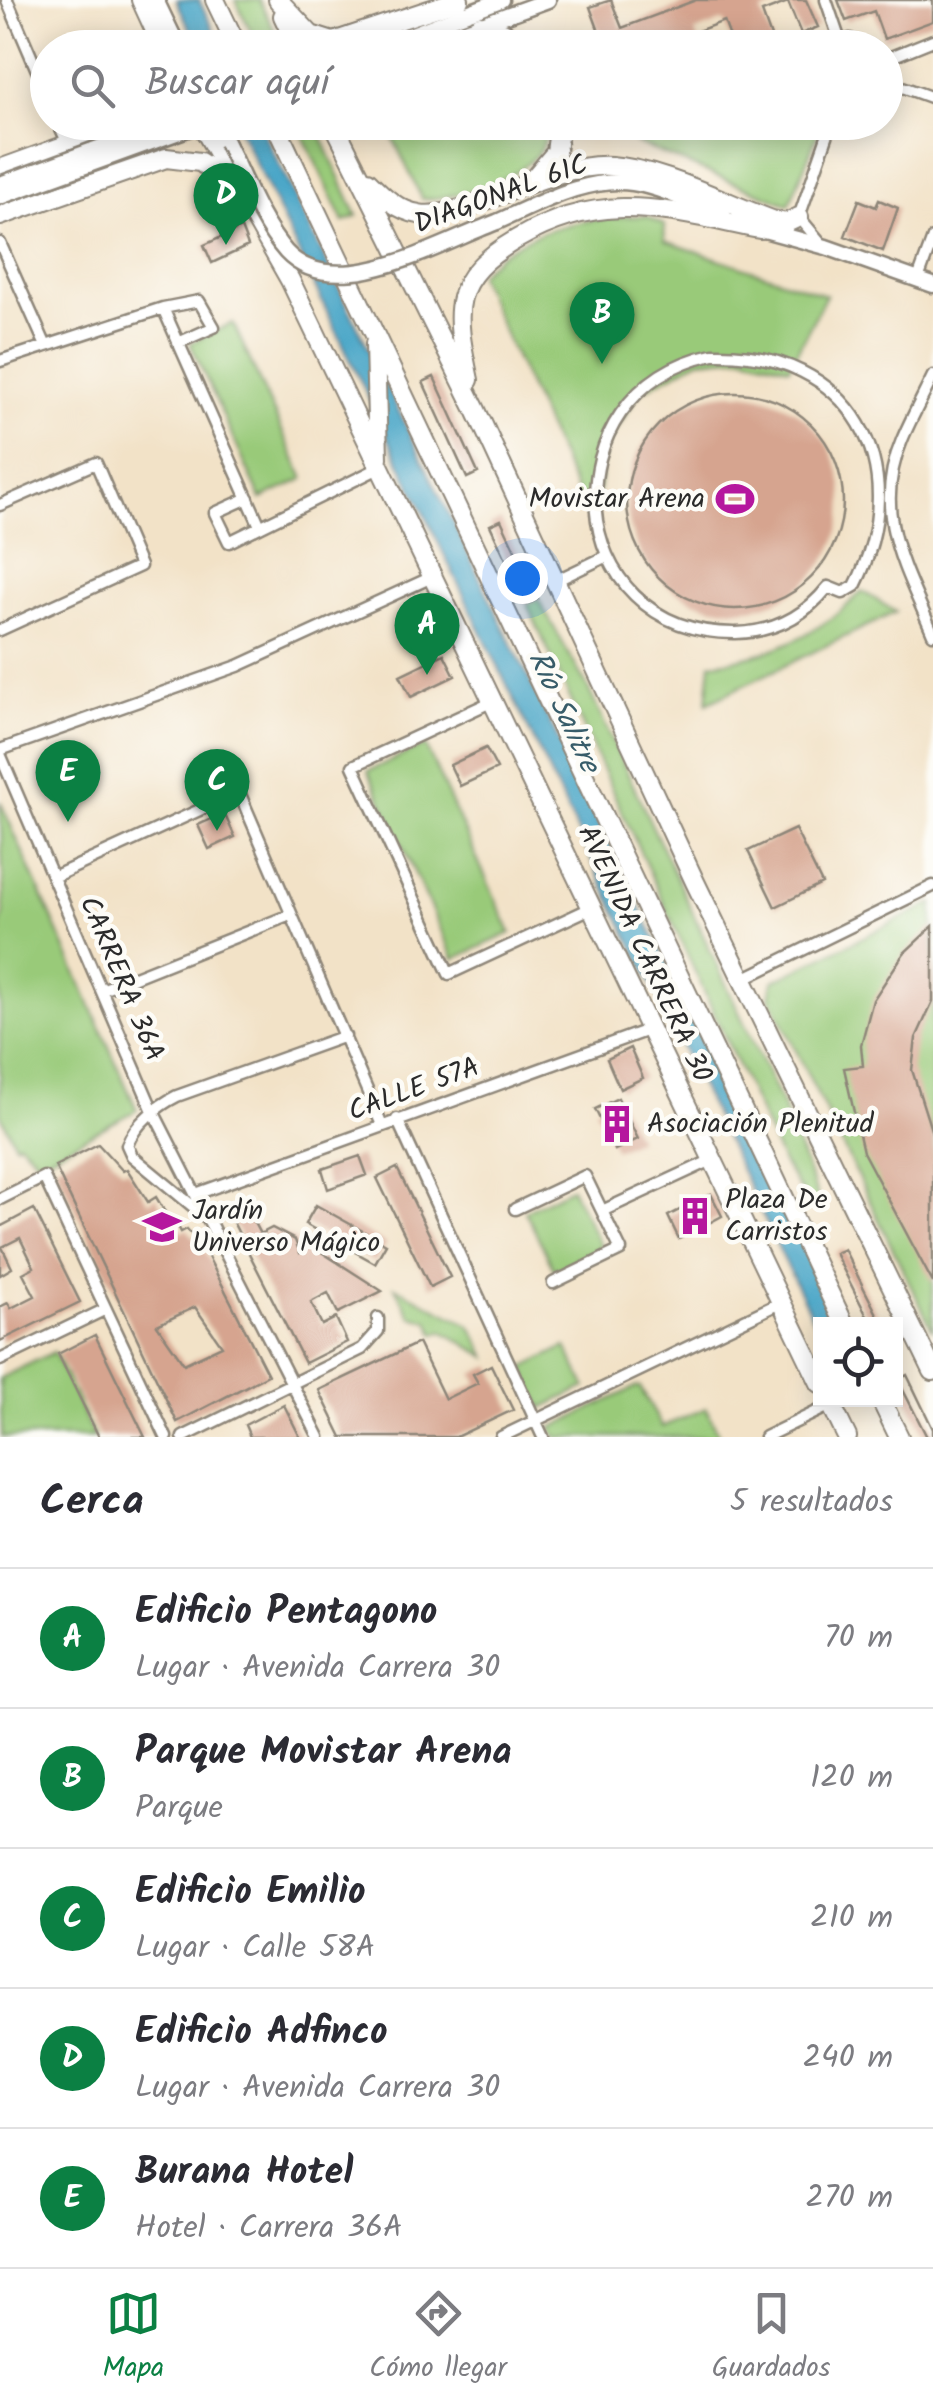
<!DOCTYPE html>
<html lang="es">
<head>
<meta charset="utf-8">
<style>
	:root { --surface:#fff; --page:#f2f2f3; --text:#2b2b33; --muted:#7c7c81; --line:#e1e1e2; --accent:#0b8043 }
	body { margin:0; font-family:Kalam,sans-serif; background:var(--page); color:var(--text) }
	.controls { position:absolute; right:30px; bottom:30px; display:grid; overflow:hidden; border-radius:0px; box-shadow:0 5px 25px #0003 }
	.controls button { width:90px; height:90px; display:grid; place-items:center; padding:0; border:0; border-bottom:2px solid var(--line); background:var(--surface); color:var(--text); font:50px sans-serif }
	.you { position:absolute; left:522px; top:578px; width:35px; height:35px; margin:-25px; border:8px solid #fff; border-radius:50%; background:#1a73e8; box-shadow:0 0 0 15px #1a73e833 }
	.badge { display:grid; place-items:center; width:65px; height:65px; border-radius:50%; background:var(--accent); color:#fff; font-size:32px; font-weight:700 }
	.pin { position:absolute; translate:-50% -82px; filter:drop-shadow(0 2px 5px #0008) }
	.pin::after { content:''; position:absolute; top:52px; width:35px; height:30px; background:inherit; clip-path:polygon(0 0,100% 0,50% 100%) }
	.list { margin:0; padding:0; list-style:none }
	h2 { display:flex; justify-content:space-between; align-items:center; height:130px; margin:0; padding:0 40px; font-size:42px }
	h2 small { font-size:32px; font-weight:400; color:var(--muted) }
	.list li { display:grid; grid-template-columns:65px 1fr auto; gap:30px; align-items:center; box-sizing:border-box; height:140px; padding:0 40px; border-top:2px solid var(--line) }
	.list b { display:block; font-size:38px; white-space:nowrap }
	.list p { margin:0; font-size:32px; white-space:nowrap; color:var(--muted) }
	.list em { font-size:32px; font-style:normal; color:var(--muted) }
	.icon { flex:none; width:55px; height:55px; fill:none; stroke:currentColor; stroke-width:2; stroke-linecap:round; stroke-linejoin:round }
	.map { position:relative; flex:none; width:933px; height:1437px; overflow:hidden }
	.search { position:absolute; background:var(--surface); box-shadow:0 5px 25px #0003; left:30px; right:30px; top:30px; height:110px; display:flex; align-items:center; gap:25px; box-sizing:border-box; padding:0 35px; border-radius:55px; color:var(--muted); font-size:38px }
	.sheet { height:830px; background:var(--surface) }
	nav { display:flex; justify-content:space-around; align-items:center; box-sizing:border-box; height:140px; border-top:2px solid var(--line); background:var(--surface); font-size:28px; color:var(--muted) }
	nav a { display:grid; justify-items:center; gap:5px }
	nav .on { color:var(--accent) }
	.map>svg:first-child { display:block }
	.green { fill:#99ca79; stroke:#627a52; stroke-width:2.5 }
	.water { fill:#48a6c7; stroke:#3a6879; stroke-width:2.5 }
	.building { fill:#d6a48f; fill-rule:evenodd }
	.lines { fill:none; stroke-linecap:round; stroke-linejoin:round }
	.street-casing { stroke:#8e8679; stroke-width:15 }
	.secondary-casing { stroke:#8e8679; stroke-width:19 }
	.highway-casing { stroke:#8e8679; stroke-width:22 }
	.street { stroke:#fff; stroke-width:10 }
	.secondary { stroke:#fff; stroke-width:14 }
	.highway { stroke:#fff; stroke-width:18 }
	.secondary-bridge-casing { stroke:#8e8679; stroke-width:19; stroke-linecap:butt }
	.secondary-bridge { stroke:#fff; stroke-width:14 }
	.labels { text-anchor:middle; dominant-baseline:central; stroke-width:9; stroke-linejoin:round; paint-order:stroke }
	.street-label { font-size:28px; fill:#2b2b2b; stroke:#fdfcf7 }
	.poi-label { font-size:28px; fill:#2b2b2b; stroke:#fdfcf7; text-anchor:start }
	.water-label { font-size:30px; font-style:italic; fill:#375c69; stroke:#fdfcf7 }
</style>
</head>
<body>
<div class="map">
<svg width="933" height="1437" viewBox="0 0 933 1437">
	<rect width="100%" height="100%" fill="#fdfcf7"/>
	<filter id="ink" filterUnits="userSpaceOnUse"><feTurbulence type="fractalNoise" baseFrequency=".01" numOctaves="2"/><feDisplacementMap in="SourceGraphic" scale="20" xChannelSelector="R" yChannelSelector="G"/><feConvolveMatrix kernelMatrix="1 2 1 2 8 2 1 2 1" color-interpolation-filters="sRGB"/></filter>
	<filter id="wash" filterUnits="userSpaceOnUse"><feTurbulence type="fractalNoise" baseFrequency=".0048" numOctaves="4" result="noise"/><feDisplacementMap in="SourceGraphic" scale="40" xChannelSelector="R" yChannelSelector="G"/><feGaussianBlur stdDeviation="2.25" result="paint"/><feColorMatrix in="noise" values="0 0 0 0 0 0 0 0 0 0 0 0 0 0 0 0 0 1.4 0 .05"/><feComposite in="paint" operator="in"/></filter>
	<g filter="url(#wash)">
		<rect width="100%" height="100%" fill="#f2e2c7"/>
		<path class="green" d="M235,0H259L283,47H259Z
			M546,122C556,172 459,199 422,199L386,123Z
			M693,122H822V123L789,205L636,143Z
			M297,123H315L357,216L344,222Z
			M647,216L664,225L665,241L826,295L789,367L745,356L699,360L640,392L604,448L598,499L580,500L478,275C520,227 587,217 647,216Z
			M233,323L304,479L261,499L190,343Z
			M862,591L896,612L707,703L711,663C767,658 823,633 862,591Z
			M538,599L587,686L779,1098L821,1205L812,1209L782,1162L527,604Z
			M425,745L511,933L454,959L368,771Z
			M0,801L137,1110L39,1162L19,1142L15,1144L0,1114V924L4,914Z
			M933,903V1331L770,997L773,981Z
			M571,1188L601,1247L555,1271L525,1211Z
			M395,1287L470,1325L487,1357L442,1331L435,1334L429,1321L411,1316Z
			M566,1347L586,1387L542,1408L523,1368Z
			M54,1352L94,1437H2L0,1378Z
			M636,1387H640L662,1427L706,1408L720,1437H557L552,1428Z"/>
		<path class="water" d="M176,0H199L222,47H199Z
			M236,123H259L842,1324H820V1334Z"/>
		<g id="blocks">
			<path class="building" d="M611,0L622,28L696,0H806L818,27L801,34L788,2L762,12L775,48H734L724,21L695,32L700,48H678L675,41L657,48H605L590,7Z
				M838,0H933V21L884,39L874,11L846,21Z
				M859,200L876,207L879,200L898,208L883,251L845,236Z
				M241,228L248,246L212,263L204,245Z
				M434,377L478,473L467,478L423,382Z
				M627 501a108 108 0 1 1 216 0a108 108 0 1 1-216 0Z
				M501,520L538,599L527,604L490,525Z
				M444,654L455,676L411,697L400,675Z
				M486,748L497,769L460,786L450,765Z
				M224,813L235,837L209,849L198,825Z
				M795,829L822,884L775,907L748,851Z
				M933,926V1001L916,1038L912,1070L933,1136V1283L863,1152L844,1068L863,1066L861,1045L873,1000L904,953Z
				M630,1048L643,1078L620,1089L607,1059Z
				M618,1098L638,1139L615,1150L595,1109Z
				M98,1144L123,1171L127,1169L148,1202L156,1197L171,1222L175,1221L181,1232L187,1229L204,1249L268,1375L177,1422L55,1166ZM195,1307L222,1346L184,1364L157,1325Z
				M360,1156L367,1175L328,1189L322,1169Z
				M397,1168L450,1277L430,1287L377,1178Z
				M711,1194L722,1216L679,1239L668,1216Z
				M316,1205L386,1244L375,1263L305,1224Z
				M245,1206L260,1234L272,1228L295,1240L300,1253L312,1246L382,1291L338,1313L328,1293L311,1302L322,1325L336,1318L347,1342L305,1363L229,1214Z
				M34,1209L80,1302L0,1341V1307L8,1303L11,1308L35,1296L23,1273L34,1267L20,1238L2,1247L12,1268L0,1275V1227Z
				M844,1249L882,1324H871L835,1253Z
				M95,1335L114,1374L145,1437H99L58,1354Z
				M418,1343L445,1399L478,1383L473,1374L491,1365L513,1410L456,1437H342L319,1390Z
				M907,1375L933,1429V1437H927L898,1380Z
				M284,1405L300,1437H250L245,1425Z"/>
		</g>
	</g>
	<g filter="url(#ink)">
		<use href="#blocks" fill-opacity="0" stroke="#8e8679" stroke-width="2.5"/>
		<g class="lines">
			<g class="street-casing">
				<path id="street" d="M7,0L48,96
					M826,0L840,41
					M829,48L850,39L872,48
					M886,59L933,40
					M886,81L933,98
					M58,122L68,144
					M820,242L799,217L832,122
					M0,243L46,346
					M918,279L933,238
					M163,308L260,526
					M713,354C851,350 916,466 855,586L843,593L828,587C804,617 774,632 736,633C561,635 544,391 713,354Z
					M0,361L163,308L199,301L214,327L178,343
					M933,376C923,397 911,418 902,440C871,513 905,567 933,634
					M248,498L215,513L229,542L379,468
					M0,505L96,463L140,566L0,630
					M555,581L607,556
					M493,701L353,766L449,974L591,908
					M0,750L238,666L432,577
					M0,754L153,1111L319,1437
					M53,877L239,792L382,1125
					M743,979L933,886
					M102,990L290,915
					M397,1119L543,1437
					M196,1194L648,1030
					M0,1199L44,1177L166,1437
					M515,1209L585,1176L621,1250L553,1283
					M602,1211L712,1160
					M207,1218L132,1156L127,1145C135,1124 157,1106 177,1096L345,1036
					M0,1360L106,1309
					M183,1437L362,1349L378,1331V1318
					M501,1437L782,1302
					M765,1437L831,1405"/>
			</g>
			<g class="secondary-casing">
				<path id="secondary" d="M156,0L179,48
					M375,48L501,0
					M416,48L548,0
					M216,122L226,142
					M497,222C538,204 587,176 633,183C664,188 695,205 724,216
					M753,227L826,247L933,285"/>
			</g>
			<g class="highway-casing">
				<path id="highway" d="M141,0L163,48
					M215,0L238,48
					M278,0L311,35L333,42L459,0
					M283,16L298,48
					M480,25L503,32L527,48
					M200,122L290,280L820,1383
					M274,122L844,1324
					M333,122L476,410L695,882L933,1371
					M0,169L130,122
					M534,178L556,152L560,122
					M368,181C383,196 398,211 419,214C464,222 548,162 611,166C661,169 725,203 772,220L786,223L799,217
					M0,216L166,158L200,162L224,178
					M375,344L378,458
					M469,380C454,309 449,279 517,239C604,188 668,211 760,229
					M829,1400L847,1437
					M881,1400L899,1437"/>
			</g>
			<use href="#street" class="street"/>
			<use href="#secondary" class="secondary"/>
			<use href="#highway" class="highway"/>
			<g class="secondary-bridge-casing">
				<path id="secondary-bridge" d="M226,142C244,178 260,222 286,252C335,305 441,243 497,222
					M0,184L169,122
					M0,197L207,122"/>
			</g>
			<use href="#secondary-bridge" class="secondary-bridge"/>
		</g>
	</g>
	<defs>
		<g id="stadium-bare" transform="scale(3)"><path d="M0-5a6.5 5 0 1 0 0 10a6.5 5 0 1 0 0-10ZM-3.5-1.8h7v3.6h-7Z" fill="#b5179e" stroke="#fdfcf7" stroke-width="2.5" paint-order="stroke"/></g>
		<g id="building-bare" transform="scale(3)"><path d="M-4-6H4V6H1V3H-1V6H-4ZM-2.5-4.3h1.7v1.8h-1.7ZM.8-4.3h1.7v1.8H.8ZM-2.5-1h1.7V.8h-1.7ZM.8-1h1.7V.8H.8Z" fill="#b5179e" stroke="#fdfcf7" stroke-width="2.5" paint-order="stroke"/></g>
		<g id="school-bare" transform="scale(3)"><path d="M0-5L7-2L0 1L-7-2ZM-4 1L0 2.5L4 1V4Q0 6-4 4Z" fill="#b5179e" stroke="#fdfcf7" stroke-width="2.5" paint-order="stroke"/></g>
	</defs>
	<g fill-rule="evenodd">
		<use href="#stadium-bare" x="735" y="499"/>
		<use href="#building-bare" x="617" y="1124"/>
		<use href="#building-bare" x="695" y="1216"/>
		<use href="#school-bare" x="162" y="1227"/>
	</g>
	<g class="labels">
		<g class="street-label">
			<text transform="translate(501 195) rotate(-20)">DIAGONAL 61C</text>
			<text transform="translate(644 954) rotate(65)">AVENIDA CARRERA 30</text>
			<text transform="translate(121 979) rotate(67)">CARRERA 36A</text>
			<text transform="translate(414 1090) rotate(-20)">CALLE 57A</text>
		</g>
		<g class="poi-label">
			<text x="705" y="499" text-anchor="end">Movistar Arena</text>
			<text x="647" y="1124">Asociación Plenitud</text>
			<text x="725" y="1200">Plaza De<tspan x="725" dy="32">Carristos</tspan></text>
			<text x="192" y="1211">Jardín<tspan x="192" dy="32">Universo Mágico</tspan></text>
		</g>
		<g class="water-label">
			<text transform="translate(563 712) rotate(65)">Río Salitre</text>
		</g>
	</g>
</svg>
<div class="controls">
<button><svg class="icon" aria-label="locate" viewBox="0 0 24 24"><circle cx="12" cy="12" r="6"/><path d="M12 2v4M12 18v4M2 12h4M18 12h4"/></svg></button>
</div>
<div class="you"></div>
<div class="pin badge" style="left:427px;top:675px">A</div>
<div class="pin badge" style="left:602px;top:364px">B</div>
<div class="pin badge" style="left:217px;top:831px">C</div>
<div class="pin badge" style="left:226px;top:245px">D</div>
<div class="pin badge" style="left:68px;top:822px">E</div>
<div class="search"><svg class="icon" aria-label="search" viewBox="0 0 24 24"><circle cx="10" cy="10" r="6"/><path d="M15 15l6 6"/></svg>Buscar aquí</div>
</div>
<section class="sheet">
<h2>Cerca<small>5 resultados</small></h2>
<ul class="list">
<li><span class="badge">A</span><div><b>Edificio Pentagono</b><p>Lugar · Avenida Carrera 30</p></div><em>70 m</em></li>
<li><span class="badge">B</span><div><b>Parque Movistar Arena</b><p>Parque</p></div><em>120 m</em></li>
<li><span class="badge">C</span><div><b>Edificio Emilio</b><p>Lugar · Calle 58A</p></div><em>210 m</em></li>
<li><span class="badge">D</span><div><b>Edificio Adfinco</b><p>Lugar · Avenida Carrera 30</p></div><em>240 m</em></li>
<li><span class="badge">E</span><div><b>Burana Hotel</b><p>Hotel · Carrera 36A</p></div><em>270 m</em></li>
</ul>
</section>
<nav>
<a class="on"><svg class="icon" aria-label="map" viewBox="0 0 24 24"><path d="M3 6l6-2 6 2 6-2v14l-6 2-6-2-6 2zM9 4v14M15 6v14"/></svg>Mapa</a>
<a><svg class="icon" aria-label="directions" viewBox="0 0 24 24"><path d="M12 3l9 9-9 9-9-9zM9 14v-3h6M13 9l2 2-2 2"/></svg>Cómo llegar</a>
<a><svg class="icon" aria-label="saved" viewBox="0 0 24 24"><path d="M7 4h10v16l-5-4-5 4z"/></svg>Guardados</a>
</nav>
</body>
</html>
